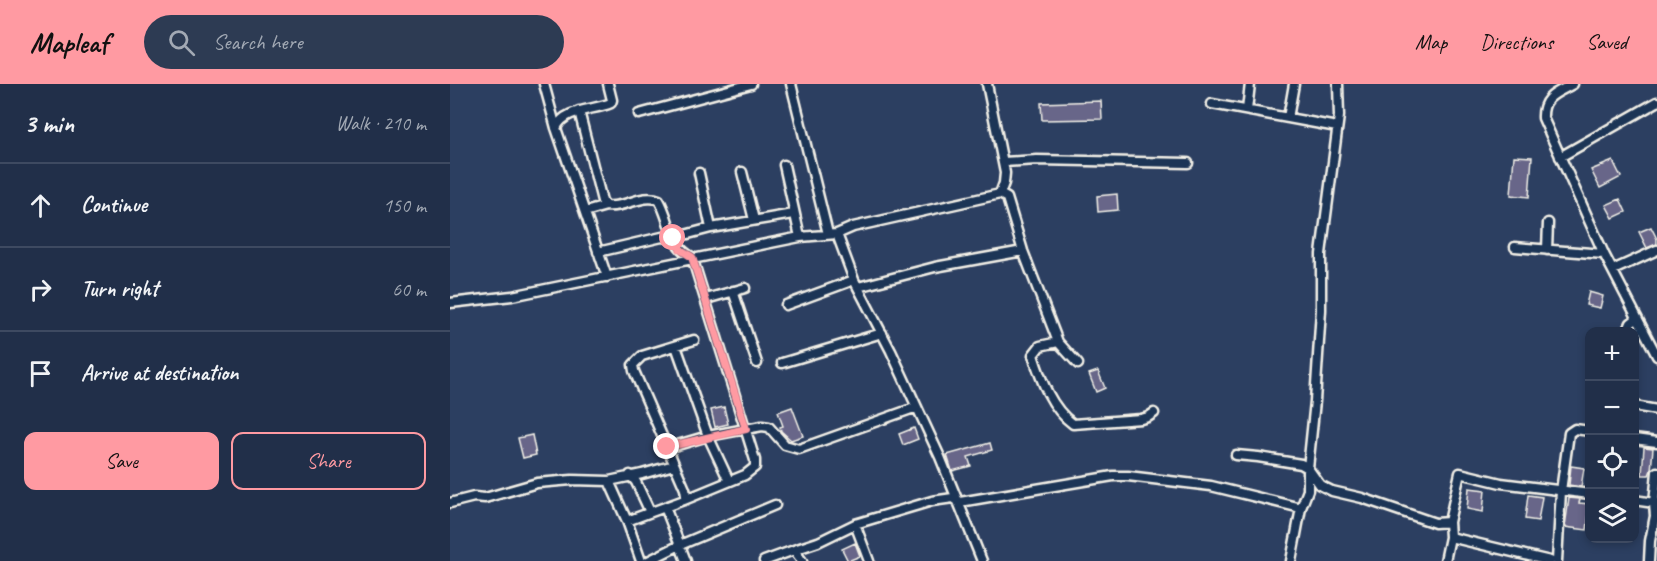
<!DOCTYPE html>
<html lang="en">
<head>
<meta charset="utf-8">
<style>
	:root { --surface:#212f49; --page:#2d3b53; --text:#f1f3f6; --muted:#a2a9b4; --line:#3e4a61; --accent:#ff9aa2 }
	body { margin:0; font-family:Caveat,sans-serif; background:var(--page); color:var(--text) }
	.controls { position:absolute; right:18px; bottom:18px; display:grid; overflow:hidden; border-radius:12px; box-shadow:0 3px 9px #0003 }
	.controls button { width:54px; height:54px; display:grid; place-items:center; padding:0; border:0; border-bottom:2px solid var(--line); background:var(--surface); color:var(--text); font:30px sans-serif }
	.stop { position:absolute; width:18px; height:18px; margin:-14px; border:4px solid #ff9aa2; border-radius:50%; background:#fff }
	.stop.end { background:#ff9aa2; border-color:#fff; box-shadow:0 2px 6px #0008 }
	.list { margin:0; padding:0; list-style:none }
	h2 { display:flex; justify-content:space-between; align-items:center; height:78px; margin:0; padding:0 24px; font-size:26px }
	h2 small { font-size:20px; font-weight:400; color:var(--muted) }
	.list li { display:grid; grid-template-columns:39px 1fr auto; gap:18px; align-items:center; box-sizing:border-box; height:84px; padding:0 24px; border-top:2px solid var(--line) }
	.list b { display:block; font-size:22px; white-space:nowrap }
	.list em { font-size:20px; font-style:normal; color:var(--muted) }
	.actions { display:flex; gap:12px; padding:18px 24px }
	.actions a { flex:1; padding:14px 0; border:2px solid var(--accent); border-radius:12px; text-align:center; font-size:21px; color:var(--accent) }
	.actions .main { background:var(--accent); color:#111 }
	.icon { flex:none; width:33px; height:33px; fill:none; stroke:currentColor; stroke-width:2; stroke-linecap:round; stroke-linejoin:round }
	.map { position:relative; flex:none; width:1207px; height:477px; overflow:hidden }
	header { display:flex; align-items:center; gap:36px; box-sizing:border-box; height:84px; padding:0 30px; background:var(--accent); color:#111 }
	header strong { font-size:28px }
	nav { display:flex; gap:33px; margin-inline-start:auto; font-size:21px }
	.search { width:420px; height:54px; background:var(--page); display:flex; align-items:center; gap:15px; box-sizing:border-box; padding:0 21px; border-radius:33px; color:var(--muted); font-size:22px }
	main { display:flex }
	aside { flex:1; background:var(--surface) }
	.map>svg:first-child { display:block }
	.building { fill:#676689; stroke:#f4f1e8; stroke-width:1.5 }
	.lines { fill:none; stroke-linecap:round; stroke-linejoin:round }
	.minor-casing { stroke:#f4f1e8; stroke-width:13 }
	.minor { stroke:#1d3557; stroke-width:8 }
	.route { stroke:#ff9aa2; stroke-width:8 }
</style>
</head>
<body>
<header>
<strong>Mapleaf</strong>
<div class="search"><svg class="icon" aria-label="search" viewBox="0 0 24 24"><circle cx="10" cy="10" r="6"/><path d="M15 15l6 6"/></svg>Search here</div>
<nav><a>Map</a><a>Directions</a><a>Saved</a></nav>
</header>
<main>
<aside>
<h2>3 min<small>Walk · 210 m</small></h2>
<ul class="list">
<li><svg class="icon" aria-label="ahead" viewBox="0 0 24 24"><path d="M12 20V5M6 11l6-6 6 6"/></svg><div><b>Continue</b></div><em>150 m</em></li>
<li><svg class="icon" aria-label="right" viewBox="0 0 24 24"><path d="M7 20v-9h11M14 6l5 5-5 5"/></svg><div><b>Turn right</b></div><em>60 m</em></li>
<li><svg class="icon" aria-label="arrive" viewBox="0 0 24 24"><path d="M6 21V4h12l-3 4 3 4H6"/></svg><div><b>Arrive at destination</b></div></li>
</ul>
<div class="actions"><a class="main">Save</a><a>Share</a></div>
</aside>
<div class="map">
<svg width="1207" height="477" viewBox="0 0 1207 477">
	<rect width="100%" height="100%" fill="#2c3f61"/>
	<filter id="ink" filterUnits="userSpaceOnUse"><feTurbulence type="fractalNoise" baseFrequency=".0167" numOctaves="2"/><feDisplacementMap in="SourceGraphic" scale="12" xChannelSelector="R" yChannelSelector="G"/><feConvolveMatrix kernelMatrix="1 2 1 2 8 2 1 2 1" color-interpolation-filters="sRGB"/></filter>
	<g filter="url(#ink)">
		<path class="building" d="M651,17L652,35L592,36L591,19Z
			M1064,72L1082,73L1079,113L1061,111Z
			M1163,77L1171,93L1150,104L1141,86Z
			M667,110L668,126L648,128L647,112Z
			M1170,115L1176,128L1163,134L1156,121Z
			M1201,143L1207,155V160L1197,164L1189,148Z
			M1139,208L1153,212L1150,224L1136,221Z
			M648,287L655,304L646,308L639,290Z
			M274,323L278,340L265,343L261,326Z
			M342,323L353,352L341,356L331,347L330,343L333,342L328,328Z
			M464,344L468,355L453,361L449,350Z
			M82,351L86,371L73,374L68,354Z
			M540,359L542,366L518,373L521,382L502,387L497,371Z
			M1194,363L1203,364L1201,386L1199,391H1192Z
			M1121,382L1134,384L1131,403L1119,401Z
			M1019,404L1035,406L1033,428L1017,425Z
			M1078,411L1092,413L1088,437L1075,435Z
			M1119,414L1130,415L1129,419L1140,420L1137,446L1115,443Z
			M405,459L410,472L398,477L392,465Z"/>
		<g class="lines">
			<g class="minor-casing">
				<path id="minor" d="M94,0L106,44L157,193
					M341,0L378,150
					M1123,0C1107,9 1092,12 1093,34L1154,170L1207,272
					M762,20L887,43
					M797,26L800,0
					M129,27L152,117L156,122C173,125 193,109 209,116C221,137 219,161 242,173L305,376V383L295,391L234,416
					M189,30L301,0
					M838,34L844,0
					M106,44C115,24 143,27 161,19L162,16L158,0
					M1110,73L1207,18
					M553,78L587,76L738,79
					M334,81L350,153
					M292,88L304,136
					M249,89L261,144
					M550,110L557,114L573,167L608,258
					M135,128L156,122
					M1065,163L1154,170
					M1097,166L1098,139
					M148,168L212,153L223,154L261,144L343,130
					M1163,186L1207,166
					M408,203L485,183L573,167
					M283,207L307,279
					M256,215L295,204
					M0,219L62,212L350,153L387,150
					M336,221L404,196
					M1177,248L1181,239L1186,235
					M226,262L258,352L279,397
					M332,279L432,249
					M628,280L608,258L590,262L583,271C591,296 601,324 623,340L691,335L698,333L704,329
					M1184,322L1207,326
					M1184,355L1207,358
					M217,364L258,352L312,342L319,343L335,361L349,365L467,323
					M786,371L808,373L851,380L858,384L870,401L882,407L912,414L985,439L999,438
					M180,391L186,398L200,428
					M159,397L192,390L224,381
					M1184,416L1204,419
					M0,419L24,413L35,414L87,399L122,396L159,397L177,437L191,477
					M177,437L215,423
					M405,440L419,477
					M1000,453L1100,477
					M198,477L230,461L325,421
					M236,477L215,423L234,416L236,411L235,405L184,287L183,281L192,272L244,256
					M314,477L344,466
					M352,477L344,466L368,458L405,440L482,417L503,414L510,418L663,392H678L761,402L851,424
					M532,477L490,373L441,267L404,196L387,150L403,143L550,110L554,99L555,89L537,0
					M841,477L851,424L858,406V384L865,317L871,226V170L889,32L888,0
					M995,477L1000,453L999,438L1010,389L1051,399L1140,410
					M1107,477L1111,407L1119,349L1125,345L1140,347
					M1199,477L1200,457L1205,432L1204,419L1207,388"/>
			</g>
			<use href="#minor" class="minor"/>
		</g>
	</g>
	<g class="lines" filter="url(#ink)">
		<path class="route" d="M217,363L296,345L242,173L231,166L223,154"/>
	</g>
</svg>
<div class="controls">
<button>+</button>
<button>−</button>
<button><svg class="icon" aria-label="locate" viewBox="0 0 24 24"><circle cx="12" cy="12" r="6"/><path d="M12 2v4M12 18v4M2 12h4M18 12h4"/></svg></button>
<button><svg class="icon" aria-label="layers" viewBox="0 0 24 24"><path d="M12 4l9 5-9 5-9-5zM3 14l9 5 9-5"/></svg></button>
</div>
<div class="stop" style="left:223px;top:154px"></div>
<div class="stop end" style="left:217px;top:363px"></div>
</div>
</main>
</body>
</html>
